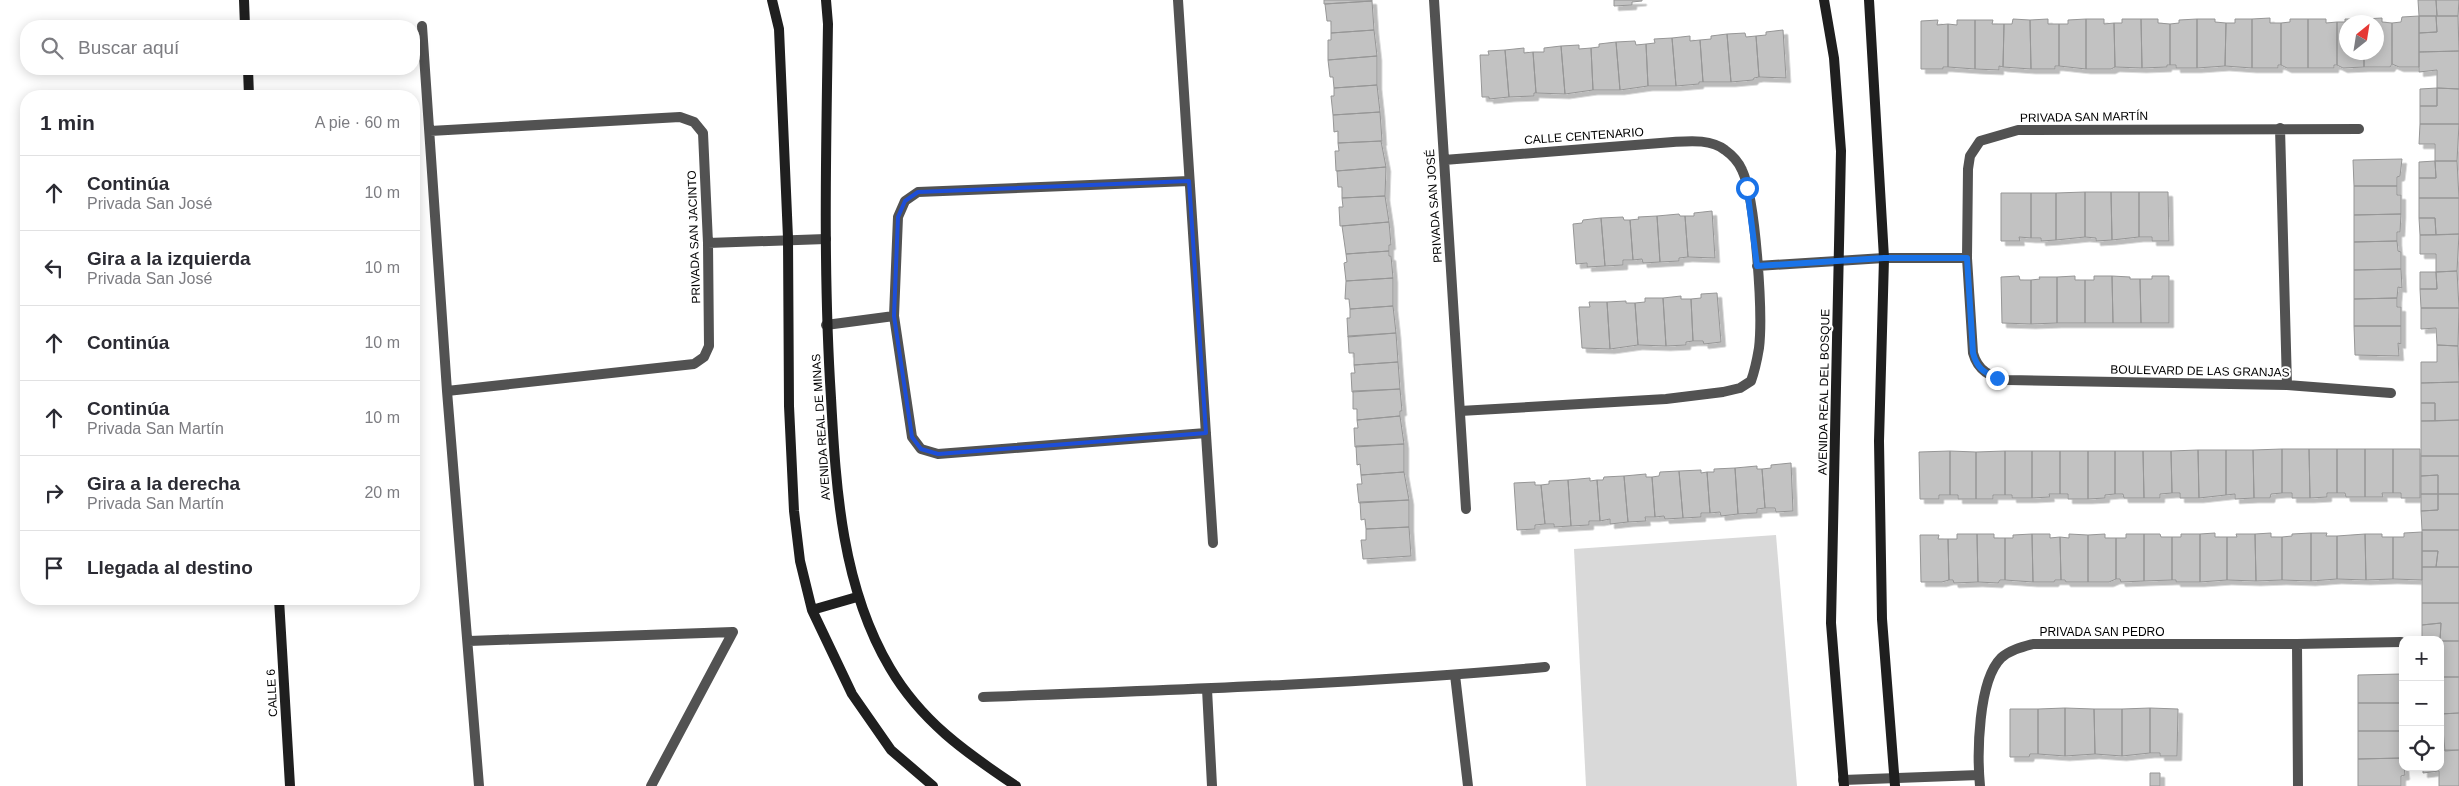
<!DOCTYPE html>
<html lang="es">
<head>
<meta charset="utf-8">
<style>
	:root { --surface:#fff; --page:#f7f7f7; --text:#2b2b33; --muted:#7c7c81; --line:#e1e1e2 }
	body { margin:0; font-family:Arial,sans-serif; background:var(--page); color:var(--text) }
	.controls { position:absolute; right:15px; bottom:15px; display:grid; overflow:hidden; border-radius:10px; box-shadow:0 2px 12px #0003 }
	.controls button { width:45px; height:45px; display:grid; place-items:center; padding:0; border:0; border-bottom:1px solid var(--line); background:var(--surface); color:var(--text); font:25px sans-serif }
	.compass { position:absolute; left:2339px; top:15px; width:45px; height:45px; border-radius:50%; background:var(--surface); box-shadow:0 2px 12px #0003; rotate:30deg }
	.stop { position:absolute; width:15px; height:15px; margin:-11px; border:4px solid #1a73e8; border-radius:50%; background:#fff }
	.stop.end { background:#1a73e8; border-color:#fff; box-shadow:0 1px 5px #0008 }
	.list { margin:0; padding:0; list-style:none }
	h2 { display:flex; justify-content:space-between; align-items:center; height:65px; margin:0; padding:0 20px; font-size:21px }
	h2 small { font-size:16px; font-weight:400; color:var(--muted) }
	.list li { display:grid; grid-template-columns:32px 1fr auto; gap:15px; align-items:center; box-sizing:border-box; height:75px; padding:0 20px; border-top:1px solid var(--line) }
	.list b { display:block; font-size:19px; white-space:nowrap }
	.list p { margin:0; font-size:16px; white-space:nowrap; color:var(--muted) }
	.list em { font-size:16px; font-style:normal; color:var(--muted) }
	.icon { flex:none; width:28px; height:28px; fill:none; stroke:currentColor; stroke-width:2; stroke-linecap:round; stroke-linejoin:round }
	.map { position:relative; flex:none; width:2459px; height:786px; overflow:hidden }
	.search { position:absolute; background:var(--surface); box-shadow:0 2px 12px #0003; left:20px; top:20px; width:400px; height:55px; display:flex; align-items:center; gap:12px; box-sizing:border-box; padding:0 18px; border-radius:20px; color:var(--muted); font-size:19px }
	.panel { position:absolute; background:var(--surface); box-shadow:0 2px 12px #0003; left:20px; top:90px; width:400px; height:515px; border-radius:20px }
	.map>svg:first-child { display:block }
	.green { fill:#d9d9d9 }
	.building { fill:#c2c2c2; stroke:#969696; filter:url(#shadow) }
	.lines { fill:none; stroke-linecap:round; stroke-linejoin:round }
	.street { stroke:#525252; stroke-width:10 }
	.secondary { stroke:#1f1f1f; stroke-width:10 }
	.route { stroke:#1a73e8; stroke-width:6 }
	.marked { fill:none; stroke:#1d4ed8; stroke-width:4; stroke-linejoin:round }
	.labels { text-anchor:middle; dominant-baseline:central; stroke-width:4; stroke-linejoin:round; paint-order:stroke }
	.street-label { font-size:12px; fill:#000; stroke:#fff }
</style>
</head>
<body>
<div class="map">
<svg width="2459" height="786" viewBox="0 0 2459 786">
	<defs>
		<filter id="shadow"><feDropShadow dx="4.5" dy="4.5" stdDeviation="0" flood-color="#0004"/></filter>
	</defs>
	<rect width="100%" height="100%" fill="#fff"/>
	<path class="green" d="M1776,535L1797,786H1586L1574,549Z"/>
	<path class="building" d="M1324,0H1372V1L1324,4Z
		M1614,0H1642V1L1632,2V5L1614,6Z
		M2418,0H2436L2437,16H2419Z
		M2436,0H2459L2458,16H2437Z
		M1372,1L1374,30L1331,33V21H1327L1325,4Z
		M2419,16V67H2399L2392,64V23L2401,22L2402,17Z
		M2419,16H2436L2437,32L2419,33Z
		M2436,16H2458L2459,51L2419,52V33L2437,32Z
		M2270,18V23H2281V65H2278V68H2252V19Z
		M2382,18V22L2392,23V64L2390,67H2364V52H2376V22H2364V19Z
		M2013,19L2030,20L2031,69L2003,67L2004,24H2012Z
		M2048,19V24H2059V66H2055V69H2031L2030,20Z
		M2086,19V69L2059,66V24H2068V20Z
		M2086,19H2104V24L2114,23L2115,67L2111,69H2086Z
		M2122,19H2141L2142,68L2115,67L2114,23H2122Z
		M2141,19H2158V23L2170,24V65H2167V67L2142,68Z
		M2197,19V68H2176V65H2170V24L2179,23V20Z
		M2197,19H2215V22L2226,23L2225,66L2197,68Z
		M2235,19H2252V68L2225,66L2226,23H2235Z
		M2290,19H2308V68H2287L2281,65V23L2290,22Z
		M2308,19H2326V23L2337,22V65H2334V68H2308Z
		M2345,19H2364V22H2346V52H2364V67L2343,68L2337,65V22H2345Z
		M1938,20L1937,25L1948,24V67H1943V69H1921V21Z
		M1957,20H1975V69L1948,67V24L1957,25Z
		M1975,20H1993L1992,24H2004L2003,67L1999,66V70L1975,69Z
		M1374,30L1377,56L1328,60V40H1331V33Z
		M1783,30L1786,78L1759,77L1756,36L1766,35V32Z
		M1745,33L1746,37L1756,36L1759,77L1754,78L1753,80L1731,82L1727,34Z
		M1727,34L1731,82H1703L1700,40L1711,39V36Z
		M1690,36V41L1700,40L1703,82H1699V84L1676,86L1672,38Z
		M1672,38L1676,86H1648L1646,44L1655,43L1654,39Z
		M1635,41L1636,45L1646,44L1648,86L1620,90L1616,42Z
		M1616,42L1620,90H1593L1591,48L1599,47V44Z
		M1579,45V49L1591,48L1593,90L1565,94L1561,46Z
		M1561,46L1565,94L1536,93L1533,52H1544V48Z
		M1524,48V53L1533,52L1536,93H1534V96L1509,97L1505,50Z
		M1505,50L1509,97L1489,99V97H1482L1480,55H1489L1488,51Z
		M2459,51V89L2437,88V70L2419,72V52Z
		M1377,56V85L1334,88L1333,77H1330L1328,60Z
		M1377,85L1380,112L1333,115L1331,96H1334V88Z
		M2437,88V106H2420V89Z
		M2437,88L2459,89V124H2420V106H2437Z
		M1380,112L1382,141L1338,143V131L1334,132L1333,115Z
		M2420,124H2459L2457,161H2435V144H2419Z
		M1381,141L1386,167L1336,171L1335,151H1339L1338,143Z
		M2402,159L2400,176L2397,177V186H2354L2353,160Z
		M2435,161L2436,178H2419V162Z
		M2435,161H2457L2459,198H2419V178H2436Z
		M1386,167L1385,196L1342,198V187H1338L1337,171Z
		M2354,186H2397V195H2401V214L2354,215Z
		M2085,192V237L2056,240V193Z
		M2085,192H2111L2112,240L2096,241V238L2085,237Z
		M2111,192H2139V237L2112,240Z
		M2139,192H2168L2169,241H2152V237H2139Z
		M2001,193H2031V238L2019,237L2020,241H2001Z
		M2031,193H2056V240L2041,241V238H2031Z
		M1385,196L1389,222L1340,226L1339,207H1343L1342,198Z
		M2419,198H2459V234L2436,235L2435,218H2419Z
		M1712,211L1715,258L1688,257L1685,216H1694V213Z
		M1679,214L1680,216H1685L1688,257L1679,258V261L1660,262L1657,216Z
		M2401,214L2400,232H2397V241L2354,242V215Z
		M1657,216L1660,262L1643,263L1642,259L1633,260L1630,220L1639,219L1638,217Z
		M1623,217L1624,220H1630L1633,260H1623V265L1605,266L1601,218Z
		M1601,218L1605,266L1587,267V263L1576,264L1573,224L1582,223L1583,220Z
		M2419,218H2435L2436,235H2420Z
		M1389,222L1391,245H1389V251L1346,254L1342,226Z
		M2459,234L2457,271L2436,272V254H2420V235Z
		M2397,241L2398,251L2401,252V269L2354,270V242Z
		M1389,251V256H1391L1393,278L1346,281L1344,263L1347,262L1346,254Z
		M2401,269L2402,288L2398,287L2397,298L2354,299V270Z
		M2457,271L2459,308H2421L2420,289H2437L2436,272Z
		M2420,272H2436L2437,289H2420Z
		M2019,276L2020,280H2031V324L2002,323L2001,277Z
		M2075,276V280H2085V323H2057V277Z
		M2094,276H2112L2113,323H2085V280H2094Z
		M2112,276L2130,277V279H2140L2141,323H2113Z
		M2152,276H2169V323H2141L2140,279H2152Z
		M2039,277H2057V323L2031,324V280L2040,279Z
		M1393,278V306L1350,309L1349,299H1345L1346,281Z
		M1717,293L1721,342L1704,344L1703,341H1693L1691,299L1701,298V294Z
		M1681,296V299H1691L1693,341L1686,342V345L1666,346L1663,298Z
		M1645,298H1663L1666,346L1638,345L1635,303L1645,302Z
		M2397,298V307H2401V326H2354V299Z
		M1626,301V303H1635L1638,345L1610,349L1607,302Z
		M1589,302H1607L1610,349L1582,348L1579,307H1590Z
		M1393,306L1396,333L1348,337L1347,318H1350V309Z
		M2421,308H2459L2458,346L2437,345L2436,328L2421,329Z
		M2354,326H2401V344L2398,343L2399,356L2355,355Z
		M1396,333L1398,362L1354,365V353H1349L1348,336Z
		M2437,345L2458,346L2459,382L2421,383V362H2437Z
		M1398,362L1400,389L1352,392L1351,373H1355L1354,365Z
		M2459,382V420L2435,421V403H2421V383Z
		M1400,389L1402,411H1400V416L1357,420V409H1353V391Z
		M2421,403H2435V421H2421Z
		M1400,416L1404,444L1355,447L1354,428H1358L1357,420Z
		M2459,420V456H2421V421Z
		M1404,444V472L1361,475L1360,464L1357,465L1356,446Z
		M2282,449V493L2271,494L2270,498H2254L2253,450Z
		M2282,449H2309L2310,498H2292V493H2282Z
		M2309,449H2337V493H2327V497L2310,498Z
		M2337,449H2365V497H2346L2345,493H2337Z
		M2365,449H2393V493H2382L2383,497H2365Z
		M2393,449H2420V498H2401V493H2393Z
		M2198,450L2199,498H2180V493H2172L2171,451Z
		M2198,450H2226V495L2199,498Z
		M2226,450H2253L2254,498L2235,499V494L2226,495Z
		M1950,451V495H1939V499H1920L1919,452Z
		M1950,451L1976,452V499H1958V495H1950Z
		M2005,451V495H1993V499H1976V452Z
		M2005,451H2032V498H2012V495H2005Z
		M2032,451H2060V494H2049L2050,497L2032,498Z
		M2060,451H2088V499H2068V494H2060Z
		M2088,451H2115V494L2105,495V498L2088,499Z
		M2115,451H2143L2144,498H2124L2123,494H2115Z
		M2143,451H2171L2172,493L2160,494V498H2144Z
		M2421,456H2459V494H2438V475L2421,476Z
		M1791,463L1793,511L1776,512L1775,508H1765L1762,469L1771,468V465Z
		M1757,466V469H1762L1765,508L1757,509V513L1738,514L1735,468Z
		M1735,468L1738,514L1721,516L1720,512L1710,513L1707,472H1714V469Z
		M1701,470V473L1707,472L1710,513H1701V517L1683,518L1679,471Z
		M1679,471L1683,518L1665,519L1664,516L1655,517L1652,477L1659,476L1660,472Z
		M1404,472L1409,500L1359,503L1357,484H1362L1361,475Z
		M1646,474V477H1652L1655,517H1645L1646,521L1628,522L1624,476Z
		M2438,475V494H2421V476Z
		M1624,476L1628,522L1610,524V519L1600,521L1597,480H1603L1604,477Z
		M1590,478V481L1597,480L1600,521H1589V525L1571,526L1568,480Z
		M1568,480L1571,526L1554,527V524H1545L1541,485L1549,484V481Z
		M1535,482V485H1541L1545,524L1535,525V529L1517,530L1514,483Z
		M2421,494H2438V510L2421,511Z
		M2438,494H2459V530H2422L2421,511L2438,510Z
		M1409,500V527L1366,529L1365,519L1361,520L1360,502Z
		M1409,527L1411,556L1363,559L1361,540H1366V529Z
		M2422,530H2459V567H2436L2438,551H2422Z
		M2422,532V580L2393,579V537H2404V533Z
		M2215,533V537H2227V580L2200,582V534Z
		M2271,533V537H2282V580L2256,581L2255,534Z
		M2311,533V581L2282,580V537L2292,536V534Z
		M2311,533H2327L2326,536H2337V579L2311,581Z
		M1957,534H1977L1978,582L1954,583L1953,580H1949L1948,539H1957Z
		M1977,534H1994V538H2005V580H2000L1998,583L1978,582Z
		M2032,534L2033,582L2005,580V538H2013V535Z
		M2032,534H2050V538L2060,537L2061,580H2055L2054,582H2033Z
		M2069,534L2088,535V582H2066L2065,580H2061L2060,537L2069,538Z
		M2105,534V538H2116V579L2109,582H2088V535Z
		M2126,534H2144V581L2121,582L2120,579H2116V538H2126Z
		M2144,534H2160L2161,537H2172V580L2144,581Z
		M2181,534H2200V582H2176V580H2172V537H2181Z
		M2236,534H2255L2256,581L2227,580V537H2237Z
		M2365,534L2366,580L2337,579V536Z
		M2365,534H2382V537H2393V579L2366,580Z
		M1920,535H1939L1938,539H1948L1949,580L1942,582H1921Z
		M2422,551H2438L2436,567H2422Z
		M2422,567H2459V603H2422Z
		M2422,603H2459V641H2440L2441,623L2422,625Z
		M2441,623L2440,640H2422V625Z
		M2440,641H2459V677H2440Z
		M2401,674L2403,703H2358V675Z
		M2440,677H2459V713L2440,714Z
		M2358,703H2403L2401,731H2358Z
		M2065,708V756L2038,754V709Z
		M2065,708L2094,709L2095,754L2065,756Z
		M2150,708V753L2122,756V709Z
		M2150,708L2178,709L2177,756H2160V753H2150Z
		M2010,709H2038V754H2030L2029,757H2010Z
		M2094,709H2122V756L2095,754Z
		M2459,713V750L2445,751L2443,730H2440V714Z
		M2440,730H2443L2444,750H2440Z
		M2358,731H2401L2403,758L2358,759Z
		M2440,750H2459V786H2439V771L2423,773V767H2440Z
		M2403,758L2405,775L2401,776V786H2358V759Z
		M2150,773H2160V786H2150Z"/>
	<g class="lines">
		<path class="street" d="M1178,0L1213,543
			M1434,0L1466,509
			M422,26L447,391L479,786
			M2280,128L2287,385
			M2359,129L2018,130L1980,141L1970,156L1968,169L1967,258L1973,353C1978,371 1990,377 2008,380L2287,385L2391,393
			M430,131L680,117L694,122L703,133L708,243L709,346L704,357L694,364L447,391
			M1444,160L1673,142C1690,141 1711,139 1725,150C1732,155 1739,163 1742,170C1756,200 1763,315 1759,348C1757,360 1755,370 1751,381L1740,388L1723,392L1666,399L1460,411
			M1189,181L918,192L905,201L898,217L894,316L912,437L921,449L938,454L1206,433
			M708,243L826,239
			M1757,266L1884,258H1967
			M826,325L894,316
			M469,641L733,632
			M2297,644L2298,786
			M1455,675L1468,786
			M1207,689L1212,786
			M983,697C1171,690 1358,684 1545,667
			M1843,780L1979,775
			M651,786L733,632
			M1980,786C1977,754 1978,681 2001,658C2010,650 2022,647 2033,644H2297L2401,642"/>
		<path class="secondary" d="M244,0L245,26
			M772,0L779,29L788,238L789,406L794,511L800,561L812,610L852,694L891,750L933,786
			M826,0L828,24C826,149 823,274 831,398C836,490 842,587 890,668C921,721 965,752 1016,786
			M1824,0L1834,58L1841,151L1831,623L1844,786
			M1869,0L1884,258L1879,441L1882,619L1895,786
			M248,69L249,96
			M279,599L290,786
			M812,610L857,597"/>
	</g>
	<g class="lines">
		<path class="route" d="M1747,188L1757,266L1884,258H1967L1973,353C1977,368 1983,372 1997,378"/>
	</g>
	<path class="marked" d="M1189,181L1206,433L938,454L921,449L912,437L894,316L898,217L905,201L918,192Z"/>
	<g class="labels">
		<g class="street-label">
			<text transform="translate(2084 117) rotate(-1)">PRIVADA SAN MARTÍN</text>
			<text transform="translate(1584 136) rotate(-4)">CALLE CENTENARIO</text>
			<text transform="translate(1434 206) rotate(-94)">PRIVADA SAN JOSÉ</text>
			<text transform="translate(694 237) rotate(-92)">PRIVADA SAN JACINTO</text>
			<text transform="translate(2200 371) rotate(1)">BOULEVARD DE LAS GRANJAS</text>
			<text transform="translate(1824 392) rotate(-89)">AVENIDA REAL DEL BOSQUE</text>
			<text transform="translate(821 427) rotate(-94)">AVENIDA REAL DE MINAS</text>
			<text x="2102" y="632">PRIVADA SAN PEDRO</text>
			<text transform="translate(272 693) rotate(-93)">CALLE 6</text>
		</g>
	</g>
</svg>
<div class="controls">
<button>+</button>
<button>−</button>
<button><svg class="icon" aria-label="locate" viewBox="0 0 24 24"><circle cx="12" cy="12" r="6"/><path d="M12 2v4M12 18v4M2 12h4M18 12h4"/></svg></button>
</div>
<svg class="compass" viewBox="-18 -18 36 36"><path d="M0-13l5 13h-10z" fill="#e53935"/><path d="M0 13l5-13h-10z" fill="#7c7c81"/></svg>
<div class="stop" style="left:1747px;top:188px"></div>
<div class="stop end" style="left:1997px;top:378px"></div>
<div class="search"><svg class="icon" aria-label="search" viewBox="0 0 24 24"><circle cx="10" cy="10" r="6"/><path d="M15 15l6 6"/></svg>Buscar aquí</div>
<section class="panel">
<h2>1 min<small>A pie · 60 m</small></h2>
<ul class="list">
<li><svg class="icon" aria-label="ahead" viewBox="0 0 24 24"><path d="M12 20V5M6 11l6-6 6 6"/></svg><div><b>Continúa</b><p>Privada San José</p></div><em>10 m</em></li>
<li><svg class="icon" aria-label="left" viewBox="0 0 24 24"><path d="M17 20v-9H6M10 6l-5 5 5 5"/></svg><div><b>Gira a la izquierda</b><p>Privada San José</p></div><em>10 m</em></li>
<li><svg class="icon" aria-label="ahead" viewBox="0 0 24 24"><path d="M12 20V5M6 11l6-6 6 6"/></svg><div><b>Continúa</b></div><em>10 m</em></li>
<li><svg class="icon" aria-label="ahead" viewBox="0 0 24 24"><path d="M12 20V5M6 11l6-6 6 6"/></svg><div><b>Continúa</b><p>Privada San Martín</p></div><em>10 m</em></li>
<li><svg class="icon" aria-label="right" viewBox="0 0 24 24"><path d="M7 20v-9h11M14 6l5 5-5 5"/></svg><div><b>Gira a la derecha</b><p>Privada San Martín</p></div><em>20 m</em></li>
<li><svg class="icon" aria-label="arrive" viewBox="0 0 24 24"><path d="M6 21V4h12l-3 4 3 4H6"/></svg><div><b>Llegada al destino</b></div></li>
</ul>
</section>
</div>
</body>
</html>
